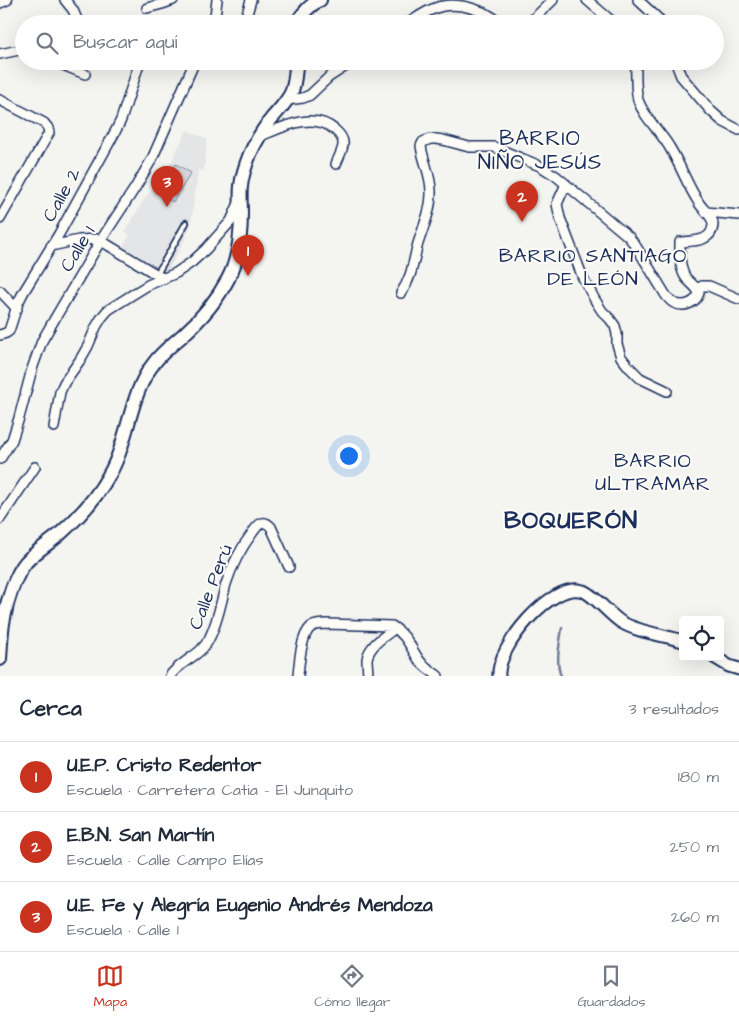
<!DOCTYPE html>
<html lang="es">
<head>
<meta charset="utf-8">
<style>
	:root { --surface:#fff; --page:#f2f2f3; --text:#1f2937; --muted:#747a83; --line:#e0e1e3; --accent:#c8321e }
	body { margin:0; font-family:"Architects Daughter",sans-serif; background:var(--page); color:var(--text) }
	.controls { position:absolute; right:15px; bottom:15px; display:grid; overflow:hidden; border-radius:5px; box-shadow:0 5px 20px #0002 }
	.controls button { width:45px; height:45px; display:grid; place-items:center; padding:0; border:0; border-bottom:1px solid var(--line); background:var(--surface); color:var(--text); font:25px sans-serif }
	.you { position:absolute; left:348px; top:455px; width:18px; height:18px; margin:-12px; border:4px solid #fff; border-radius:50%; background:#1a73e8; box-shadow:0 0 0 8px #1a73e833 }
	.badge { display:grid; place-items:center; width:32px; height:32px; border-radius:50%; background:var(--accent); color:#fff; font-size:16px; font-weight:700 }
	.pin { position:absolute; translate:-50% -41px; filter:drop-shadow(0 1px 2px #0008) }
	.pin::after { content:''; position:absolute; top:26px; width:18px; height:15px; background:inherit; clip-path:polygon(0 0,100% 0,50% 100%) }
	.list { margin:0; padding:0; list-style:none }
	h2 { display:flex; justify-content:space-between; align-items:center; height:65px; margin:0; padding:0 20px; font-size:21px }
	h2 small { font-size:16px; font-weight:400; color:var(--muted) }
	.list li { display:grid; grid-template-columns:32px 1fr auto; gap:15px; align-items:center; box-sizing:border-box; height:70px; padding:0 20px; border-top:1px solid var(--line) }
	.list b { display:block; font-size:19px; white-space:nowrap }
	.list p { margin:0; font-size:16px; white-space:nowrap; color:var(--muted) }
	.list em { font-size:16px; font-style:normal; color:var(--muted) }
	.icon { flex:none; width:28px; height:28px; fill:none; stroke:currentColor; stroke-width:2; stroke-linecap:round; stroke-linejoin:round }
	.map { position:relative; flex:none; width:739px; height:676px; overflow:hidden }
	.search { position:absolute; background:var(--surface); box-shadow:0 5px 20px #0002; left:15px; right:15px; top:15px; height:55px; display:flex; align-items:center; gap:12px; box-sizing:border-box; padding:0 18px; border-radius:28px; color:var(--muted); font-size:19px }
	.sheet { height:275px; background:var(--surface) }
	nav { display:flex; justify-content:space-around; align-items:center; box-sizing:border-box; height:70px; border-top:1px solid var(--line); background:var(--surface); font-size:14px; color:var(--muted) }
	nav a { display:grid; justify-items:center; gap:2px }
	nav .on { color:var(--accent) }
	.map>svg:first-child { display:block }
	.built { fill:#e4e5e6 }
	.green { fill:#d4d6db; stroke:#78829c }
	.lines { fill:none; stroke-linecap:round; stroke-linejoin:round }
	.stream { stroke:#717c98; stroke-width:2.5 }
	.service-casing { stroke:#1b2f5e; stroke-width:8 }
	.minor-casing { stroke:#1b2f5e; stroke-width:12 }
	.tertiary-casing { stroke:#1b2f5e; stroke-width:15 }
	.secondary-casing { stroke:#1b2f5e; stroke-width:16 }
	.service { stroke:#fdfcf7; stroke-width:4.5 }
	.minor { stroke:#fdfcf7; stroke-width:9 }
	.tertiary { stroke:#fdfcf7; stroke-width:11 }
	.secondary { stroke:#fdfcf7; stroke-width:12 }
	.labels { text-anchor:middle; dominant-baseline:central; stroke-width:4; stroke-linejoin:round; paint-order:stroke }
	.street-label { font-size:19px; fill:#1b2f5e; stroke:#fdfcf7 }
	.neighbourhood-label { font-size:20px; letter-spacing:1px; fill:#1b2f5e; stroke:#fdfcf7 }
	.quarter-label { font-size:21px; letter-spacing:1px; fill:#1b2f5e; stroke:#fdfcf7 }
	.district-label { font-size:24px; font-weight:bold; letter-spacing:1px; fill:#1b2f5e; stroke:#fdfcf7 }
</style>
</head>
<body>
<div class="map">
<svg width="739" height="676" viewBox="0 0 739 676">
	<rect width="100%" height="100%" fill="#f4f4f1"/>
	<filter id="ink" filterUnits="userSpaceOnUse"><feTurbulence type="fractalNoise" baseFrequency=".02" numOctaves="2"/><feDisplacementMap in="SourceGraphic" scale="10" xChannelSelector="R" yChannelSelector="G"/><feConvolveMatrix kernelMatrix="1 2 1 2 8 2 1 2 1" color-interpolation-filters="sRGB"/></filter>
	<g filter="url(#ink)">
		<path class="built" d="M187,130L207,139L204,171L198,170L191,223L186,237L168,271L164,275L122,248L130,235L125,231L145,198L161,177L170,164Z"/>
		<path class="green" d="M176,164L191,173L173,202L158,193Z"/>
		<g class="lines">
			<path class="stream" d="M561,676C555,662 560,643 562,628"/>
			<g class="service-casing">
				<path id="service" d="M157,274L186,223"/>
			</g>
			<g class="minor-casing">
				<path id="minor" d="M65,0L73,10L79,24
					M587,0L615,24
					M638,0L664,24
					M0,3L7,0
					M147,8L162,4L173,0
					M214,24L217,0
					M244,24L251,0
					M407,24C418,17 430,8 443,6C463,3 487,11 502,24
					M528,24L553,0
					M0,54L24,49
					M53,61L85,74
					M675,61L681,76L711,111L722,121L739,130
					M0,100L44,123L48,128L49,133L0,219
					M287,100L303,98L310,95L329,77L354,61
					M258,137C281,128 313,110 335,130C349,142 342,149 336,164
					M566,184L557,204L560,218L583,278L595,300L602,311L610,319L615,326L617,334V344L621,357L629,367L640,378L667,391
					M706,212L739,215
					M51,246L79,240L98,239L164,279
					M698,290L702,286H709L739,299
					M0,291L17,309
					M401,293C411,279 413,264 417,247C422,229 432,210 431,191C431,175 423,161 421,146L423,142L430,139H436L443,140L469,147H494L540,166L556,176L629,237L637,248L665,294C668,298 670,301 674,303C684,308 696,303 699,293C696,286 690,283 686,278C679,268 680,253 680,242C693,241 712,242 713,225C714,217 703,210 699,203C687,185 681,166 670,148C661,132 644,118 638,100C635,88 636,73 636,61
					M0,335L6,333L9,331L18,303L23,293L59,234L115,132L121,120L140,61
					M54,427L60,392L64,383L80,360L88,346L96,327L102,317L108,310L135,293L148,285L176,273L192,262L206,249L231,221L239,203
					M0,459L12,440L19,418L32,369L42,341L54,320L101,240L135,188L152,159L195,61
					M0,519L35,467
					M170,676C180,661 201,656 209,639C218,622 221,602 226,584C232,565 241,548 253,532C258,525 263,518 271,527L289,567
					M298,676C299,664 301,635 311,627C316,624 322,624 327,624L392,626C407,635 410,647 419,660C424,667 432,671 438,676
					M368,676C368,671 367,664 367,659C369,645 385,636 395,628"/>
			</g>
			<g class="tertiary-casing">
				<path id="tertiary" d="M714,657L729,666L739,669
					M499,676C496,648 552,580 583,591C593,594 610,615 621,622C637,632 664,635 683,641"/>
			</g>
			<g class="secondary-casing">
				<path id="secondary" d="M296,24C302,14 309,5 320,0
					M0,659C1,646 1,631 4,618C7,601 15,575 26,562C36,551 50,543 61,533C79,517 97,497 109,475C129,441 129,394 154,363C162,352 173,344 183,335C201,319 217,300 228,279C239,259 241,235 241,213C241,204 240,195 241,186C242,176 246,164 250,154C256,141 263,129 272,118C279,110 288,101 292,91C295,81 296,71 296,61"/>
			</g>
			<use href="#service" class="service"/>
			<use href="#minor" class="minor"/>
			<use href="#tertiary" class="tertiary"/>
			<use href="#secondary" class="secondary"/>
		</g>
	</g>
	<g class="labels">
		<g class="street-label">
			<text transform="translate(62 195) rotate(-61)">Calle 2</text>
			<text transform="translate(78 249) rotate(-59)">Calle 1</text>
			<text transform="translate(211 587) rotate(-69)">Calle Perú</text>
		</g>
		<g class="neighbourhood-label">
			<text x="593" y="256">BARRIO SANTIAGO<tspan x="593" dy="23">DE LEÓN</tspan></text>
			<text x="653" y="461">BARRIO<tspan x="653" dy="23">ULTRAMAR</tspan></text>
		</g>
		<g class="quarter-label">
			<text x="540" y="138">BARRIO<tspan x="540" dy="24">NIÑO JESÚS</tspan></text>
		</g>
		<g class="district-label">
			<text x="571" y="521">BOQUERÓN</text>
		</g>
	</g>
</svg>
<div class="controls">
<button><svg class="icon" aria-label="locate" viewBox="0 0 24 24"><circle cx="12" cy="12" r="6"/><path d="M12 2v4M12 18v4M2 12h4M18 12h4"/></svg></button>
</div>
<div class="you"></div>
<div class="pin badge" style="left:248px;top:276px">1</div>
<div class="pin badge" style="left:522px;top:222px">2</div>
<div class="pin badge" style="left:167px;top:207px">3</div>
<div class="search"><svg class="icon" aria-label="search" viewBox="0 0 24 24"><circle cx="10" cy="10" r="6"/><path d="M15 15l6 6"/></svg>Buscar aquí</div>
</div>
<section class="sheet">
<h2>Cerca<small>3 resultados</small></h2>
<ul class="list">
<li><span class="badge">1</span><div><b>U.E.P. Cristo Redentor</b><p>Escuela · Carretera Catia - El Junquito</p></div><em>180 m</em></li>
<li><span class="badge">2</span><div><b>E.B.N. San Martín</b><p>Escuela · Calle Campo Elías</p></div><em>250 m</em></li>
<li><span class="badge">3</span><div><b>U.E. Fe y Alegría Eugenio Andrés Mendoza</b><p>Escuela · Calle 1</p></div><em>260 m</em></li>
</ul>
</section>
<nav>
<a class="on"><svg class="icon" aria-label="map" viewBox="0 0 24 24"><path d="M3 6l6-2 6 2 6-2v14l-6 2-6-2-6 2zM9 4v14M15 6v14"/></svg>Mapa</a>
<a><svg class="icon" aria-label="directions" viewBox="0 0 24 24"><path d="M12 3l9 9-9 9-9-9zM9 14v-3h6M13 9l2 2-2 2"/></svg>Cómo llegar</a>
<a><svg class="icon" aria-label="saved" viewBox="0 0 24 24"><path d="M7 4h10v16l-5-4-5 4z"/></svg>Guardados</a>
</nav>
</body>
</html>
